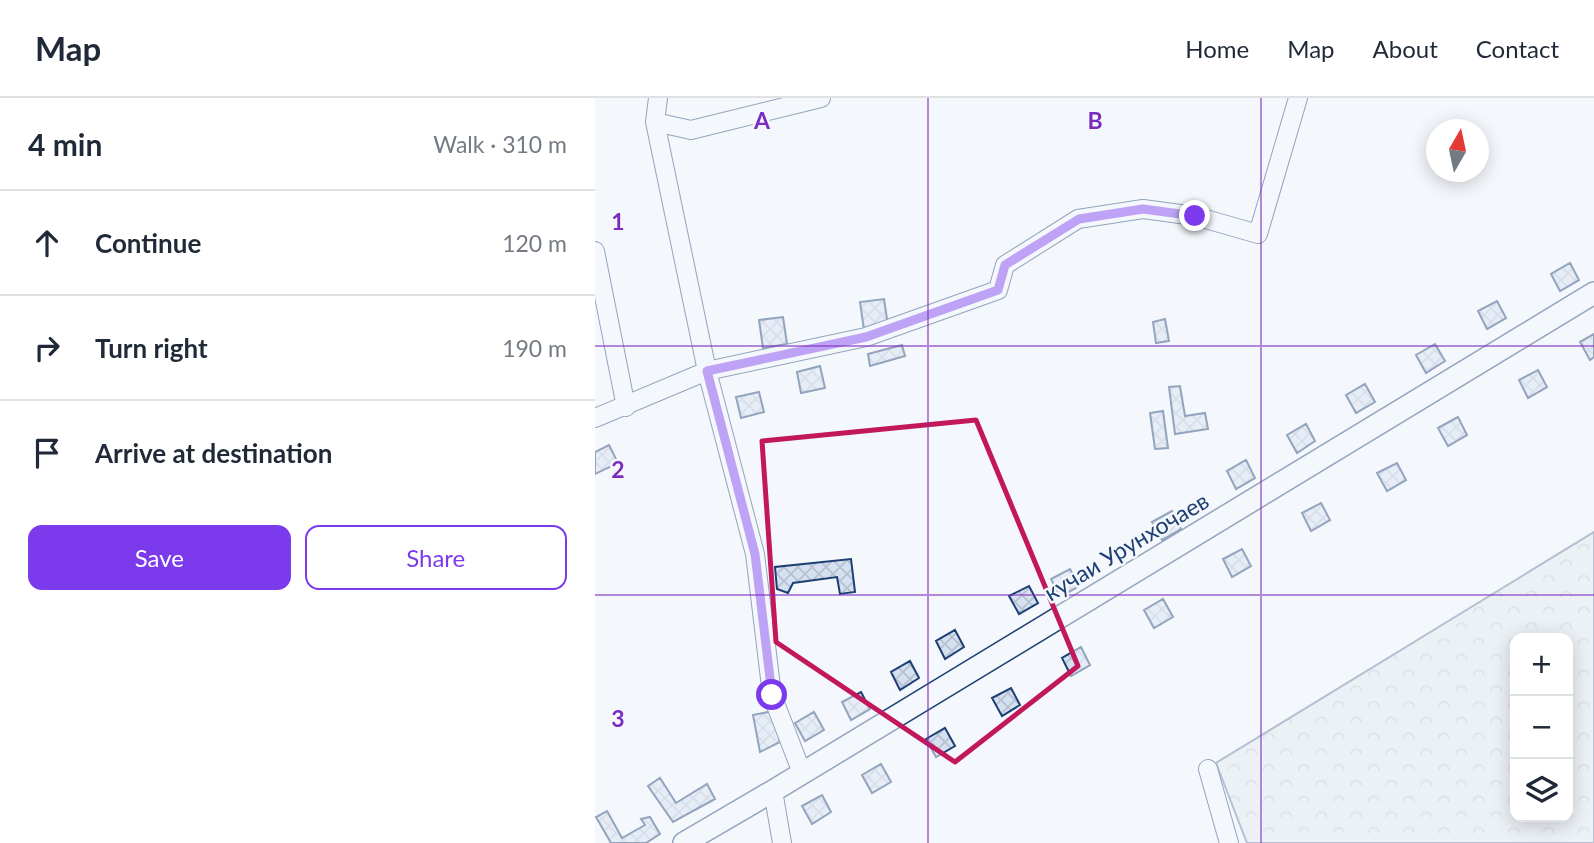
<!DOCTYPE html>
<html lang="en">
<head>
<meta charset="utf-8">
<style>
	:root { --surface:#fff; --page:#f6f6f7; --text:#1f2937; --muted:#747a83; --line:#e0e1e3; --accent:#7c3aed }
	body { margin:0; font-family:Lato,sans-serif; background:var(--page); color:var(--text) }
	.controls { position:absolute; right:21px; bottom:21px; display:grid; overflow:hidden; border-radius:14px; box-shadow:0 4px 18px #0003 }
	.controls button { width:63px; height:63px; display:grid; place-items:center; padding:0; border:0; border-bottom:2px solid var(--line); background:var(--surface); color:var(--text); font:35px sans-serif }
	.compass { position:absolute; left:831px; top:21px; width:63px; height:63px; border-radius:50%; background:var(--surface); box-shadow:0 4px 18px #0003; rotate:9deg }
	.stop { position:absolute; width:21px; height:21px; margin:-16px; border:5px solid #7c3aed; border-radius:50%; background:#fff }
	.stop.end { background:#7c3aed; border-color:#fff; box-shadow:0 2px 7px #0008 }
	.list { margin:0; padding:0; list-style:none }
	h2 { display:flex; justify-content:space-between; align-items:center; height:91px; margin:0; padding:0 28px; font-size:30px }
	h2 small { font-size:23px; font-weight:400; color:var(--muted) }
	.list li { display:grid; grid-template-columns:46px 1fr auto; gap:21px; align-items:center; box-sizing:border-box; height:105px; padding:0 28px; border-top:2px solid var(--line) }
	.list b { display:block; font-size:26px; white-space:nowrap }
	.list em { font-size:23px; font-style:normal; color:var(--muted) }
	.actions { display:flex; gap:14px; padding:21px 28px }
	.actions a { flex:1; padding:16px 0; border:2px solid var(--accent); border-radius:14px; text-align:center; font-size:24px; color:var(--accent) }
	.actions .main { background:var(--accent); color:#fff }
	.icon { flex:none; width:38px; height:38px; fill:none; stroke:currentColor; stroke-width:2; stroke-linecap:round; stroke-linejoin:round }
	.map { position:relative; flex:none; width:999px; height:745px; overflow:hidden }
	header { display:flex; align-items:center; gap:42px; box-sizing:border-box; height:98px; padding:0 35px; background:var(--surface); border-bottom:2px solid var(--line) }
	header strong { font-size:33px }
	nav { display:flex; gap:38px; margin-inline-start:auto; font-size:24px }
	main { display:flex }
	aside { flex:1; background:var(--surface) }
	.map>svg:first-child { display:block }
	.forest { fill:url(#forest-crowns); stroke:#687fa3; stroke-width:2; fill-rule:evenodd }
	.building { fill:url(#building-cross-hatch); stroke:#1d3f73; stroke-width:2 }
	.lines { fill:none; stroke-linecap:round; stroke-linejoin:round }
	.minor-casing { stroke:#1d3f73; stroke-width:20 }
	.tertiary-casing { stroke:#1d3f73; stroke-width:24 }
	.minor { stroke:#f4f7fb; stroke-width:18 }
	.tertiary { stroke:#f4f7fb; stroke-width:21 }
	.route { stroke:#7c3aed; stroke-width:9 }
	.marked { fill:none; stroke:#c2185b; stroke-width:5; stroke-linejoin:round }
	.grid { fill:none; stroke:#7b2cbf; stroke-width:2; stroke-opacity:0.55 }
	.labels { text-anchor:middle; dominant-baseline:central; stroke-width:5; stroke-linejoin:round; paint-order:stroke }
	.street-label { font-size:23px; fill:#1d3f73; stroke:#f4f7fb }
	.grid-label { font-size:23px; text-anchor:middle; font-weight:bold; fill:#7b2cbf; stroke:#f4f7fb; stroke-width:5; stroke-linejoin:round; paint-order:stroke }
</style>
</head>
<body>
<header>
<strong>Map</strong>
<nav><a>Home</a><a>Map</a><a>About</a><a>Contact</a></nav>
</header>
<main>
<aside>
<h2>4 min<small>Walk · 310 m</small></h2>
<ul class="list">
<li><svg class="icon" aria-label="ahead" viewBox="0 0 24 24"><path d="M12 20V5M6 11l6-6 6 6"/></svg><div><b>Continue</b></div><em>120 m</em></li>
<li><svg class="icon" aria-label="right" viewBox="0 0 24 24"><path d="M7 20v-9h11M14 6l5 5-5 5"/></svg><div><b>Turn right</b></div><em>190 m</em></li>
<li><svg class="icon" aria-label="arrive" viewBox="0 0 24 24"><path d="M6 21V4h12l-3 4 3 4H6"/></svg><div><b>Arrive at destination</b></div></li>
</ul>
<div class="actions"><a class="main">Save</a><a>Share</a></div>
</aside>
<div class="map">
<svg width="999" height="745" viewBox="0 0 999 745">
	<defs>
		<pattern id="forest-crowns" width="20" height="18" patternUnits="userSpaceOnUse" patternTransform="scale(1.75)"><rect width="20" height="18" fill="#e3e9f0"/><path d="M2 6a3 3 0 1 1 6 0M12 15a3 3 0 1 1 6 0" fill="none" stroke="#c2c9d1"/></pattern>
		<pattern id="building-cross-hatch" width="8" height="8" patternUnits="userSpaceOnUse" patternTransform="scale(1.75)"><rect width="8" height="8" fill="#d5e0f0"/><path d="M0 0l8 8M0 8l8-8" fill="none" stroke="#b6c1d1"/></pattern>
	</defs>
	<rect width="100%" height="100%" fill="#f4f7fb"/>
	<path class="forest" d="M999,434V745H652L621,665ZM920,540H973V719H920Z"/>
	<path class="building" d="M975,165L984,182L965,193L956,176Z
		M289,201L293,228L269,232L265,204Z
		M902,203L911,220L892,231L883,213Z
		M188,219L192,246L168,250L164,222Z
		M570,221L574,243L561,245L558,224Z
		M999,236V259L995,262L985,244Z
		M840,246L850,263L831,275L821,257Z
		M307,247L310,258L275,268L273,256Z
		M225,268L230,290L206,295L202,274Z
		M943,272L952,289L933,300L924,282Z
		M770,286L780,304L761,315L751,297Z
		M585,288L590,318L610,315L613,331L580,336L574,289Z
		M164,294L169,314L146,320L141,299Z
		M568,313L573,350L560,351L555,315Z
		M863,319L872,337L853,348L843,330Z
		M711,326L720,343L702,355L692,337Z
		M14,347L23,365L0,376V354Z
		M651,362L660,380L641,391L632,373Z
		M802,365L811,382L792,393L782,375Z
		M726,405L735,422L716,433L707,415Z
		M577,413L586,431L567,442L557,424Z
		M647,451L656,468L637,479L628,461Z
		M256,461L260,494L245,496L242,479L198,485L193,495L182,491L180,469Z
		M475,471L484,488L465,499L456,481Z
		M434,488L443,505L424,516L414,498Z
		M568,501L578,519L559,530L549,512Z
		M360,532L369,549L350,561L341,543Z
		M486,549L495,567L476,578L467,560Z
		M315,563L324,580L305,592L296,574Z
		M416,590L425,607L407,618L397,600Z
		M266,594L275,611L256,622L247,604Z
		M178,613L185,644L165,654L158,617Z
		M219,614L229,632L210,643L200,625Z
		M350,630L360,648L341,659L331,641Z
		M286,666L296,684L277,695L267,677Z
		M65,680L81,705L112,686L120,701L78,724L53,688Z
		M227,697L236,714L217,726L207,708Z
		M12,713L27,740L50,727L46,721L55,719L65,736L51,745H16L1,719Z"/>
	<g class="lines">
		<g class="minor-casing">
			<path id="minor" d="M63,0L60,24L112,273L160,456L177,597L207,675
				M60,24L96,32L226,0
				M0,153L31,309
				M0,320L112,273L271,239L403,192L410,167L483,121L548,111L600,118L663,136L703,0
				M613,671L634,745
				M178,693L187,745"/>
		</g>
		<g class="tertiary-casing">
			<path id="tertiary" d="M89,745L178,693L999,195"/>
		</g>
		<use href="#minor" class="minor"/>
		<use href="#tertiary" class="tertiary"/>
	</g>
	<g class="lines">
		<path class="route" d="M177,597L160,456L112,273L271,239L403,192L410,167L484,121L548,111L600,118"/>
	</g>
	<path d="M0 0H999V745H0ZM381,322L483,568L360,664L181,544L167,343Z" fill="#f4f7fb" fill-opacity=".55" fill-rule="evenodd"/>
	<path class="marked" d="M381,322L483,568L360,664L181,544L167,343Z"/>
	<path class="grid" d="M333,0V745M666,0V745M0,248H999M0,497H999"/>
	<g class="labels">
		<g class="street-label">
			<text transform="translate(531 448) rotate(-31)">кучаи Урунхочаев</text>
		</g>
	</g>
	<g class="grid-label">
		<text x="167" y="31">A</text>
		<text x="500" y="31">B</text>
		<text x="23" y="132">1</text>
		<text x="23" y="380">2</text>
		<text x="23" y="629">3</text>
	</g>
</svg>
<div class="controls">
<button>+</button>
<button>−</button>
<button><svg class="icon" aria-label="layers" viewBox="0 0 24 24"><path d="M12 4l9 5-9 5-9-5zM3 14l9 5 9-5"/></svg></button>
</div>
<svg class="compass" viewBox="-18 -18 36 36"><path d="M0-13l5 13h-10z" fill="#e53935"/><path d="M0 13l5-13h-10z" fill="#747a83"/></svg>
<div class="stop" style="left:177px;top:597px"></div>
<div class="stop end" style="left:600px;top:118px"></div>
</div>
</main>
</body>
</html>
